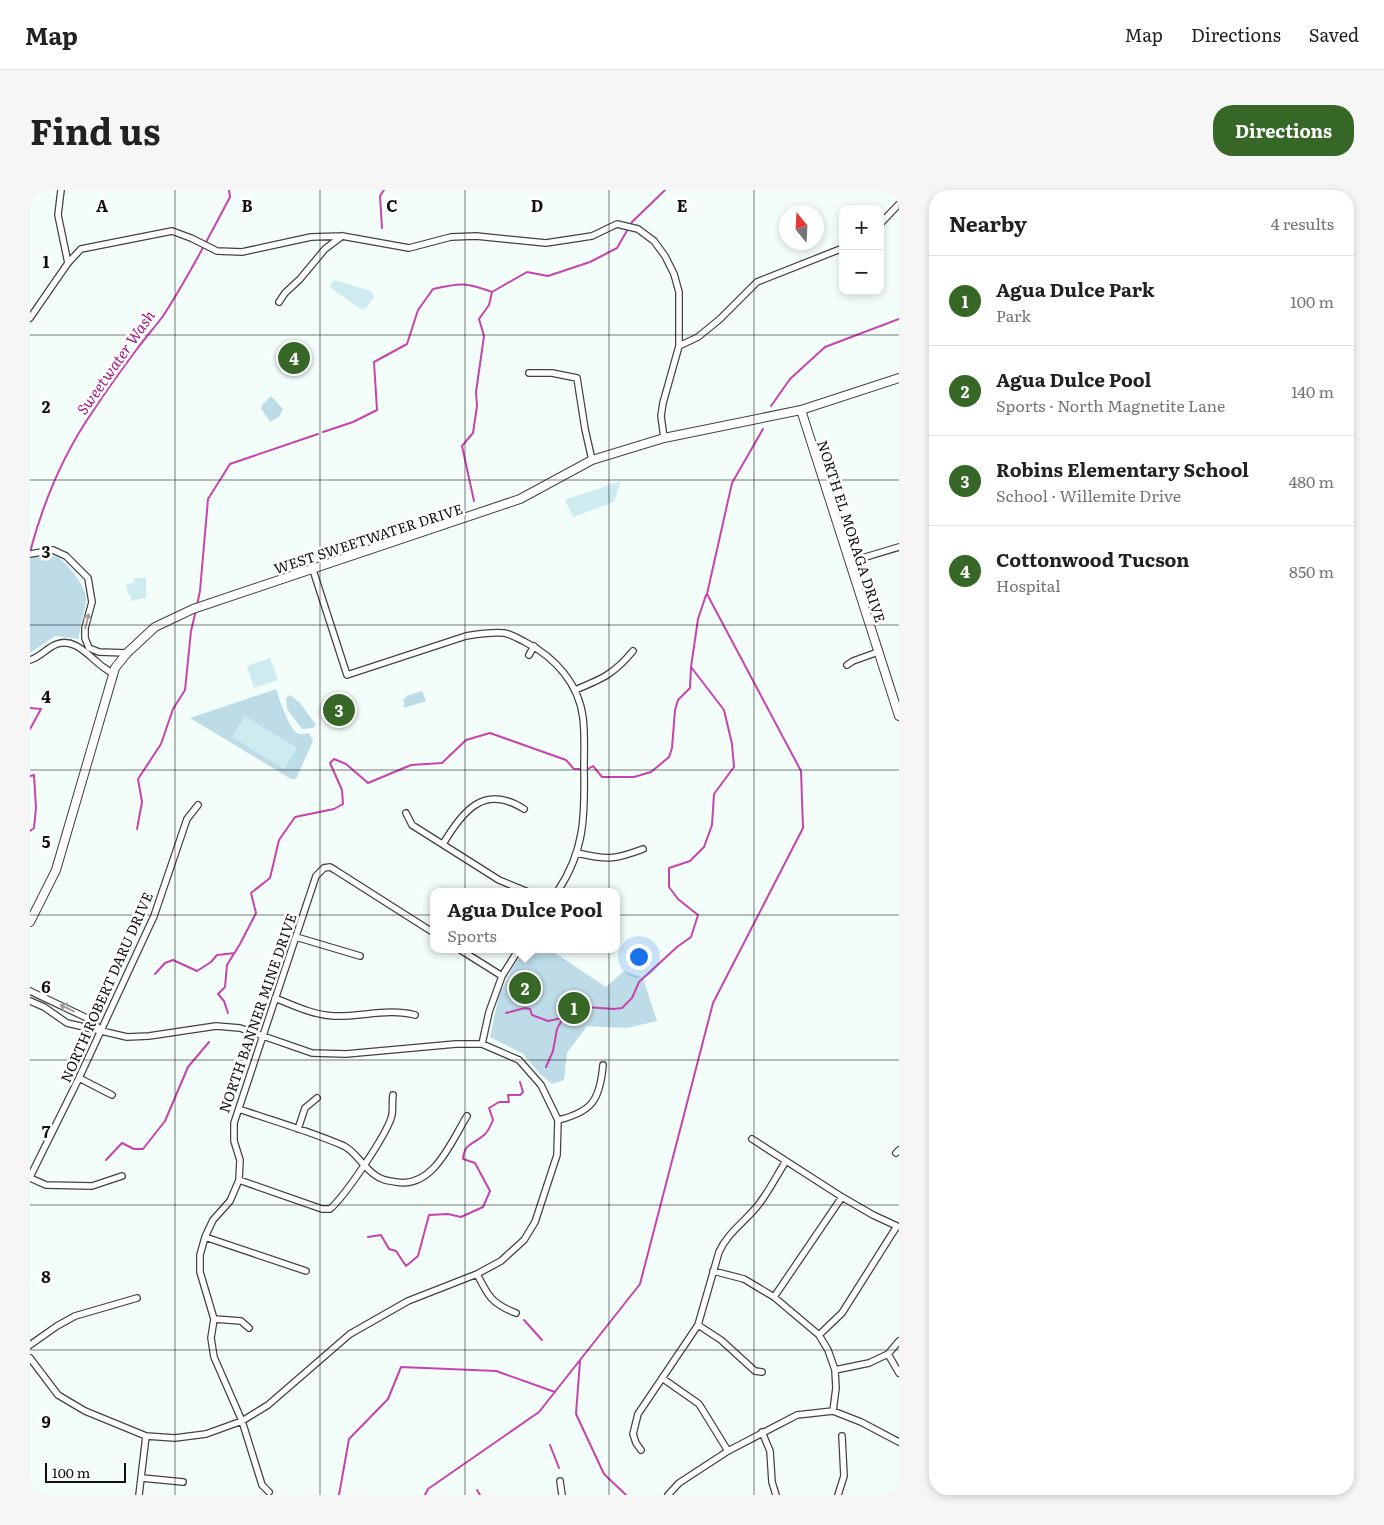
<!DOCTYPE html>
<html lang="en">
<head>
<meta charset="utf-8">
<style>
	:root { --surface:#fff; --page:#f6f6f6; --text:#222; --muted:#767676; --line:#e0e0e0; --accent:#366726 }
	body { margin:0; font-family:Literata,serif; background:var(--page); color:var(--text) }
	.controls { position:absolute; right:15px; top:15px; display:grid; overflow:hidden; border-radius:10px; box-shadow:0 2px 8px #0003 }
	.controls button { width:45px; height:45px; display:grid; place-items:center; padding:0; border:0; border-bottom:1px solid var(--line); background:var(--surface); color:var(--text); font:25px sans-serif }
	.compass { position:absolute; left:749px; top:15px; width:45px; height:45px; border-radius:50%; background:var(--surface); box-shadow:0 2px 8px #0003; rotate:342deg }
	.scale { position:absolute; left:15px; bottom:12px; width:81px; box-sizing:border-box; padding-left:5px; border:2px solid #101010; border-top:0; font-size:14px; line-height:18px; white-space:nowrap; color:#101010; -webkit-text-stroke:4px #fff; paint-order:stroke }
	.you { position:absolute; left:608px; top:766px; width:18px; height:18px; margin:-12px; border:4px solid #fff; border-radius:50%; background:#1a73e8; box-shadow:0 0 0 8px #1a73e833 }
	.badge { display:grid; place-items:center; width:32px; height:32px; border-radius:50%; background:var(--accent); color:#fff; font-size:16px; font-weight:700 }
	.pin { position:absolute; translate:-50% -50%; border:2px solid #fff; box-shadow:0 1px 5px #0006 }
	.popup { position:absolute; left:400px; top:698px; width:190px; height:65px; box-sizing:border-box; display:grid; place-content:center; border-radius:10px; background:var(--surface); filter:drop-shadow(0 1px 4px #0005); font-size:16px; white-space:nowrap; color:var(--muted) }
	.popup b { font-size:19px; color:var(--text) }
	.popup::after { content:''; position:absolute; left:50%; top:100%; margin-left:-10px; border:10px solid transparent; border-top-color:var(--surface) }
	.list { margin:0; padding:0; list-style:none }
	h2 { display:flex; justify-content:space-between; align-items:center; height:65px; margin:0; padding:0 20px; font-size:21px }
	h2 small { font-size:16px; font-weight:400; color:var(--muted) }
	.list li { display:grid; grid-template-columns:32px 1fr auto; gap:15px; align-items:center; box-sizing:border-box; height:90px; padding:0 20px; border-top:1px solid var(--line) }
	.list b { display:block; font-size:19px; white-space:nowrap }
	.list p { margin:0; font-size:16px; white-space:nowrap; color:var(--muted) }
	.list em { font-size:16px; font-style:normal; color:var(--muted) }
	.map { position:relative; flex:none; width:869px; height:1305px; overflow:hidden; border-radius:20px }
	header { display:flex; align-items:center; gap:30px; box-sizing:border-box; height:70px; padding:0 25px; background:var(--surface); border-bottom:1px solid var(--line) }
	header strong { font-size:24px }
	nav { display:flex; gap:28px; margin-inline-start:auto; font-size:18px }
	.intro { display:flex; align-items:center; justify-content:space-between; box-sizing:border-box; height:120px; padding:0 30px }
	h1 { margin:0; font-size:35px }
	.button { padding:12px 22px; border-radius:20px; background:var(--accent); color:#fff; font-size:18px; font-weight:700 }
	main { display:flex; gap:30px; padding:0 30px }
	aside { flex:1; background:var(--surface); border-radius:20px; box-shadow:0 2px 8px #0003 }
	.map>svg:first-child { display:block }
	.green { fill:#bddce8 }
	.pitch { fill:#ceebf0 }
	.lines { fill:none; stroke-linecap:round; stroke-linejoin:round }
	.stream { stroke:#c843ae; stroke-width:2 }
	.minor-casing { stroke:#434343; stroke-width:8 }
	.tertiary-casing { stroke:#434343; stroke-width:10 }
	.minor { stroke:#fff; stroke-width:5.5 }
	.tertiary { stroke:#fff; stroke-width:8 }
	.oneway { stroke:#9f9f9f }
	.grid { fill:none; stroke:#101010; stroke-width:1; stroke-opacity:0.55 }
	.labels { text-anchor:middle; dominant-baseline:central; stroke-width:5; stroke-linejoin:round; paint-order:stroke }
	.street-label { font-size:14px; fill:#101010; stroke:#fff }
	.water-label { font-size:15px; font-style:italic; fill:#9e1d7f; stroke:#fff }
	.grid-label { font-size:16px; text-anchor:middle; font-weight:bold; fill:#101010; stroke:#fff; stroke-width:5; stroke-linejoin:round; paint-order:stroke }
</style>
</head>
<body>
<header>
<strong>Map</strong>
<nav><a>Map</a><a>Directions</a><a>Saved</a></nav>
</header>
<div class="intro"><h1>Find us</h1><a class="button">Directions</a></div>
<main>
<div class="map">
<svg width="869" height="1305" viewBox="0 0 869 1305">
	<rect width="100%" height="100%" fill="#f3fefa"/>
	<path class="green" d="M241,206L253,219L249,227L240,232L231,218L232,215Z
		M9,364C14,365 21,364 25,366C36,370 54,395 56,406C57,417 49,436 49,449L25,446L0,463V367Z
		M246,499C249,508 259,538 267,543C271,545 275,544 279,543L283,551L266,589H261L160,528Z
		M392,501L396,511L374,518L373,515L375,514L373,510L376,508V506Z
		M260,505L270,513L286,535L283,538L272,539L257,519L256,508Z
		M495,759H519L576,797L594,781L613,788L627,831L597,838L557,836L537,863L534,890L522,894L511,885L493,864L460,847L469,805L483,777Z"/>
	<path class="pitch" d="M305,90L341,101L344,107L335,119H331L302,99L300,95Z
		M591,291L584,312L543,327L535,310Z
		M104,388H116V408L100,411L101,406L98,404L96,395L105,392Z
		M240,468L248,490L224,498L217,476Z
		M215,526L267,558L254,579L202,547Z
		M495,786L508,799L498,810H490L489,804L483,799V794C487,790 491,790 495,786Z"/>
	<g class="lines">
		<path class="stream" d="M352,38L350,6L354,0
			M741,216L760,189L795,157L869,129
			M293,242L323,232L347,220L344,172L377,154L388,120L403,99C430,93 435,92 462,102
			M444,311L432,256L443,243L447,216L446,202L454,146L449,129L459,115L462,102L497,82L518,86L560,72L587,58L602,32L635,0
			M0,362C13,313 34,263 63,221C77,200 92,179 107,159C115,148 125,137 133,126C158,88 179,47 200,7L199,0
			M167,415L170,401L178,309L200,274L288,244
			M0,518L11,519L0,539
			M0,586L4,585L6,618L4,638L0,641
			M107,639L112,612L108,589L131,554L143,519L155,500L161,441L166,420
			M125,784L135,773L143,770L167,781L181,772L187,765L205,763
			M198,823L194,811L188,804L195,797L197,775L210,754L226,723L221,703L240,688L249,650L265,627L304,619L313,614L312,600L300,573L304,569L316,574L338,593L381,575L412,573L436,550L460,543L536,570L544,579H558L563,576L572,587H604L621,582L639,567L642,558L645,520L648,510L660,498L661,477
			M476,823L495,818L500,819L502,825L518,831L532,828
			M516,877L523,861L527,839L533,828L556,817L584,819L592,818L602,808L609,792L647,757L661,747L668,725L648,709L639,697V678L660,671L674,657L682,635L684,604L704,577L702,554L694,520L661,477L668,429L676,405
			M76,970L92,953L104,959H113L135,931L158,877L179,852
			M338,1047L351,1045L359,1059L366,1061L376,1076L388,1066L399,1025L418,1024L431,1027L453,1017L460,1001L445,973L433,969C434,953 444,954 454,945C458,942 461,935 463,930L459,918L469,912H479L478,905H490L493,902L490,892
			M494,1130L512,1150
			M550,1171L546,1224L574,1284L596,1305
			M520,1255L529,1278
			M447,1300L450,1305
			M309,1305L319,1249L358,1209L371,1177L466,1181L525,1202
			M395,1305L398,1299L509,1222L610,1094L683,813L773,638L771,581L677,404L702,293L733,239"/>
		<g class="minor-casing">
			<path id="minor" d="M31,0L28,25L38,73
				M850,34L869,14
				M249,112L255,103L270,89L295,59L312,46
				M0,128L38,73L51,59L142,41L161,48L187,61L212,62L281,47L312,46L379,58L421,47L446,46L516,53L562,46L587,34L608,39L624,51L635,66L644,84L649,102V156L633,213L631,226L634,248
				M649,156L668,147L690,129L727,92L813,58
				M499,183H522L547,188L555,239L562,270
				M0,364L23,360L36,366L58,388L62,412L55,438V448L59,458L69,462L97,463
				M819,372L869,357
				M283,380L317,485L436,446C448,444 461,442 474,443C481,444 489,449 495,452C525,467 549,494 553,528C555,544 554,561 554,578C555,625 555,661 527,702
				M499,465L504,456
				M0,470C11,467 16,458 27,454C43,448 56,463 67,472C72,477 78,480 83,484
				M817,475L823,471L848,462
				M545,500C572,489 584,484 603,461
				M376,623L382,635L469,690L498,702
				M413,654C432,622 454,593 494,619
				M547,663C577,670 584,670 613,659
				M294,678L300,677L305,680L404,743
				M266,747L330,766
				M429,759L472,786
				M0,801L57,828L71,840
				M245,808C265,816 283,825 304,826C331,827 359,818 385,825
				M0,811L14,817L37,833L97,847L119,846L186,836L210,838L282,863L316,864L426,854H452L489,870L511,895L528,930L527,965L505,1032L494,1050L471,1071L447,1084L378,1111L320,1144L238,1215L212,1231L176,1244L145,1248L116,1246L55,1221L28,1205L0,1168
				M452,854L459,822L472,786L489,759
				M49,888L82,905
				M209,919C243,931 280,941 314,956C326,962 333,977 345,985C351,990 358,991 366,992C403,999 421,952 437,926
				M528,930C562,922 570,910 573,875
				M268,939L275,918L287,908
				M722,949L812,1007L843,1025L869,1037
				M866,963L869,960
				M0,987L49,888L124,726L157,629L168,615
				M0,988L16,995L62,996L92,986
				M209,990L292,1019H300C315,1006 358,943 362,925C363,918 362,911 363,905
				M175,1047L276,1081
				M683,1081L714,1089L744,1107L789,1145L798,1160L805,1180L806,1198L803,1221
				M447,1084C458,1106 462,1114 486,1123
				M744,1107L812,1007
				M184,1129L211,1131L219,1138
				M668,1135L691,1150L725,1181L732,1182
				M789,1145L812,1123L867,1036
				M0,1155L27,1136L45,1126L107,1108
				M858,1164L869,1183
				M805,1180L839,1173L858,1164L869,1151
				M632,1188L669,1214L698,1261
				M732,1242L740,1261L742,1292L746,1305
				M611,1260L606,1253L603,1244L608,1224L668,1135L689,1062C698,1042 716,1031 729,1014C739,1001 747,985 756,971
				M112,1288L153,1292
				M530,1291L532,1305
				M239,1302L232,1295L212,1231L184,1167L181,1148L184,1129L170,1082V1065L175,1047L183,1030L200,1011L209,990L210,970L204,951V933L286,686L294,678
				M109,1305L116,1246
				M638,1305L649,1293L698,1261L767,1225L803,1221L831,1232L869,1252
				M808,1305L814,1286L812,1246"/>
		</g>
		<g class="tertiary-casing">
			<path id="tertiary" d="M771,220L869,526
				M0,732L26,680L85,478L97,463L125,437L163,419L490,309L562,270L634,248L771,220L869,188"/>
		</g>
		<use href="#minor" class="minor"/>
		<use href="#tertiary" class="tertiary"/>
	</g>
	<defs><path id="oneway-shaft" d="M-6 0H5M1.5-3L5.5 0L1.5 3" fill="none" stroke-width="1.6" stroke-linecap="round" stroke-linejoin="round" transform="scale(1.25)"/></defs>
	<g class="oneway">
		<use href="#oneway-shaft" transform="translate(57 431) rotate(-76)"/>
		<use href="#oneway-shaft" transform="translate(37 818) rotate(-154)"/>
	</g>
	<path class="grid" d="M145,0V1305M290,0V1305M435,0V1305M579,0V1305M724,0V1305M0,145H869M0,290H869M0,435H869M0,580H869M0,725H869M0,870H869M0,1015H869M0,1160H869"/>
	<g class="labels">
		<g class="street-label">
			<text transform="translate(822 341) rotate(72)">NORTH EL MORAGA DRIVE</text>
			<text transform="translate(338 348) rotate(-18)">WEST SWEETWATER DRIVE</text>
			<text transform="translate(76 797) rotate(-66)">NORTH ROBERT DARU DRIVE</text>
			<text transform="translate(227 823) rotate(-71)">NORTH BANNER MINE DRIVE</text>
		</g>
		<g class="water-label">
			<text transform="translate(85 172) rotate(-55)">Sweetwater Wash</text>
		</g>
	</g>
	<g class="grid-label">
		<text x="72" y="22">A</text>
		<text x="217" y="22">B</text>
		<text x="362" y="22">C</text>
		<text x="507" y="22">D</text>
		<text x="652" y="22">E</text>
		<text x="16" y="78">1</text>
		<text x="16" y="223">2</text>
		<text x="16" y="368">3</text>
		<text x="16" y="513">4</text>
		<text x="16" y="658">5</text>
		<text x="16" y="803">6</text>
		<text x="16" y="948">7</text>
		<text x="16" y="1093">8</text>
		<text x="16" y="1238">9</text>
	</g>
</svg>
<div class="controls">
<button>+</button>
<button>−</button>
</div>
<svg class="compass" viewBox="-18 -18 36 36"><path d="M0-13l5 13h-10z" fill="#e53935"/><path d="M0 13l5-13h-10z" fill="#767676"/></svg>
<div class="scale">100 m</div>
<div class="you"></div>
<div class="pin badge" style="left:544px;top:818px">1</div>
<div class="pin badge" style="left:495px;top:798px">2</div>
<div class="popup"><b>Agua Dulce Pool</b>Sports</div>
<div class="pin badge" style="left:309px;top:520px">3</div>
<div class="pin badge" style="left:264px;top:168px">4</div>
</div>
<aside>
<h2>Nearby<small>4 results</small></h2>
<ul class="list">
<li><span class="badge">1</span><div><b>Agua Dulce Park</b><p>Park</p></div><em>100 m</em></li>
<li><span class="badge">2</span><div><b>Agua Dulce Pool</b><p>Sports · North Magnetite Lane</p></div><em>140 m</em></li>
<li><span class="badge">3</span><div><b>Robins Elementary School</b><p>School · Willemite Drive</p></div><em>480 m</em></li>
<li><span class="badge">4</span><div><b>Cottonwood Tucson</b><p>Hospital</p></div><em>850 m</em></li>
</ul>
</aside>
</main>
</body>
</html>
